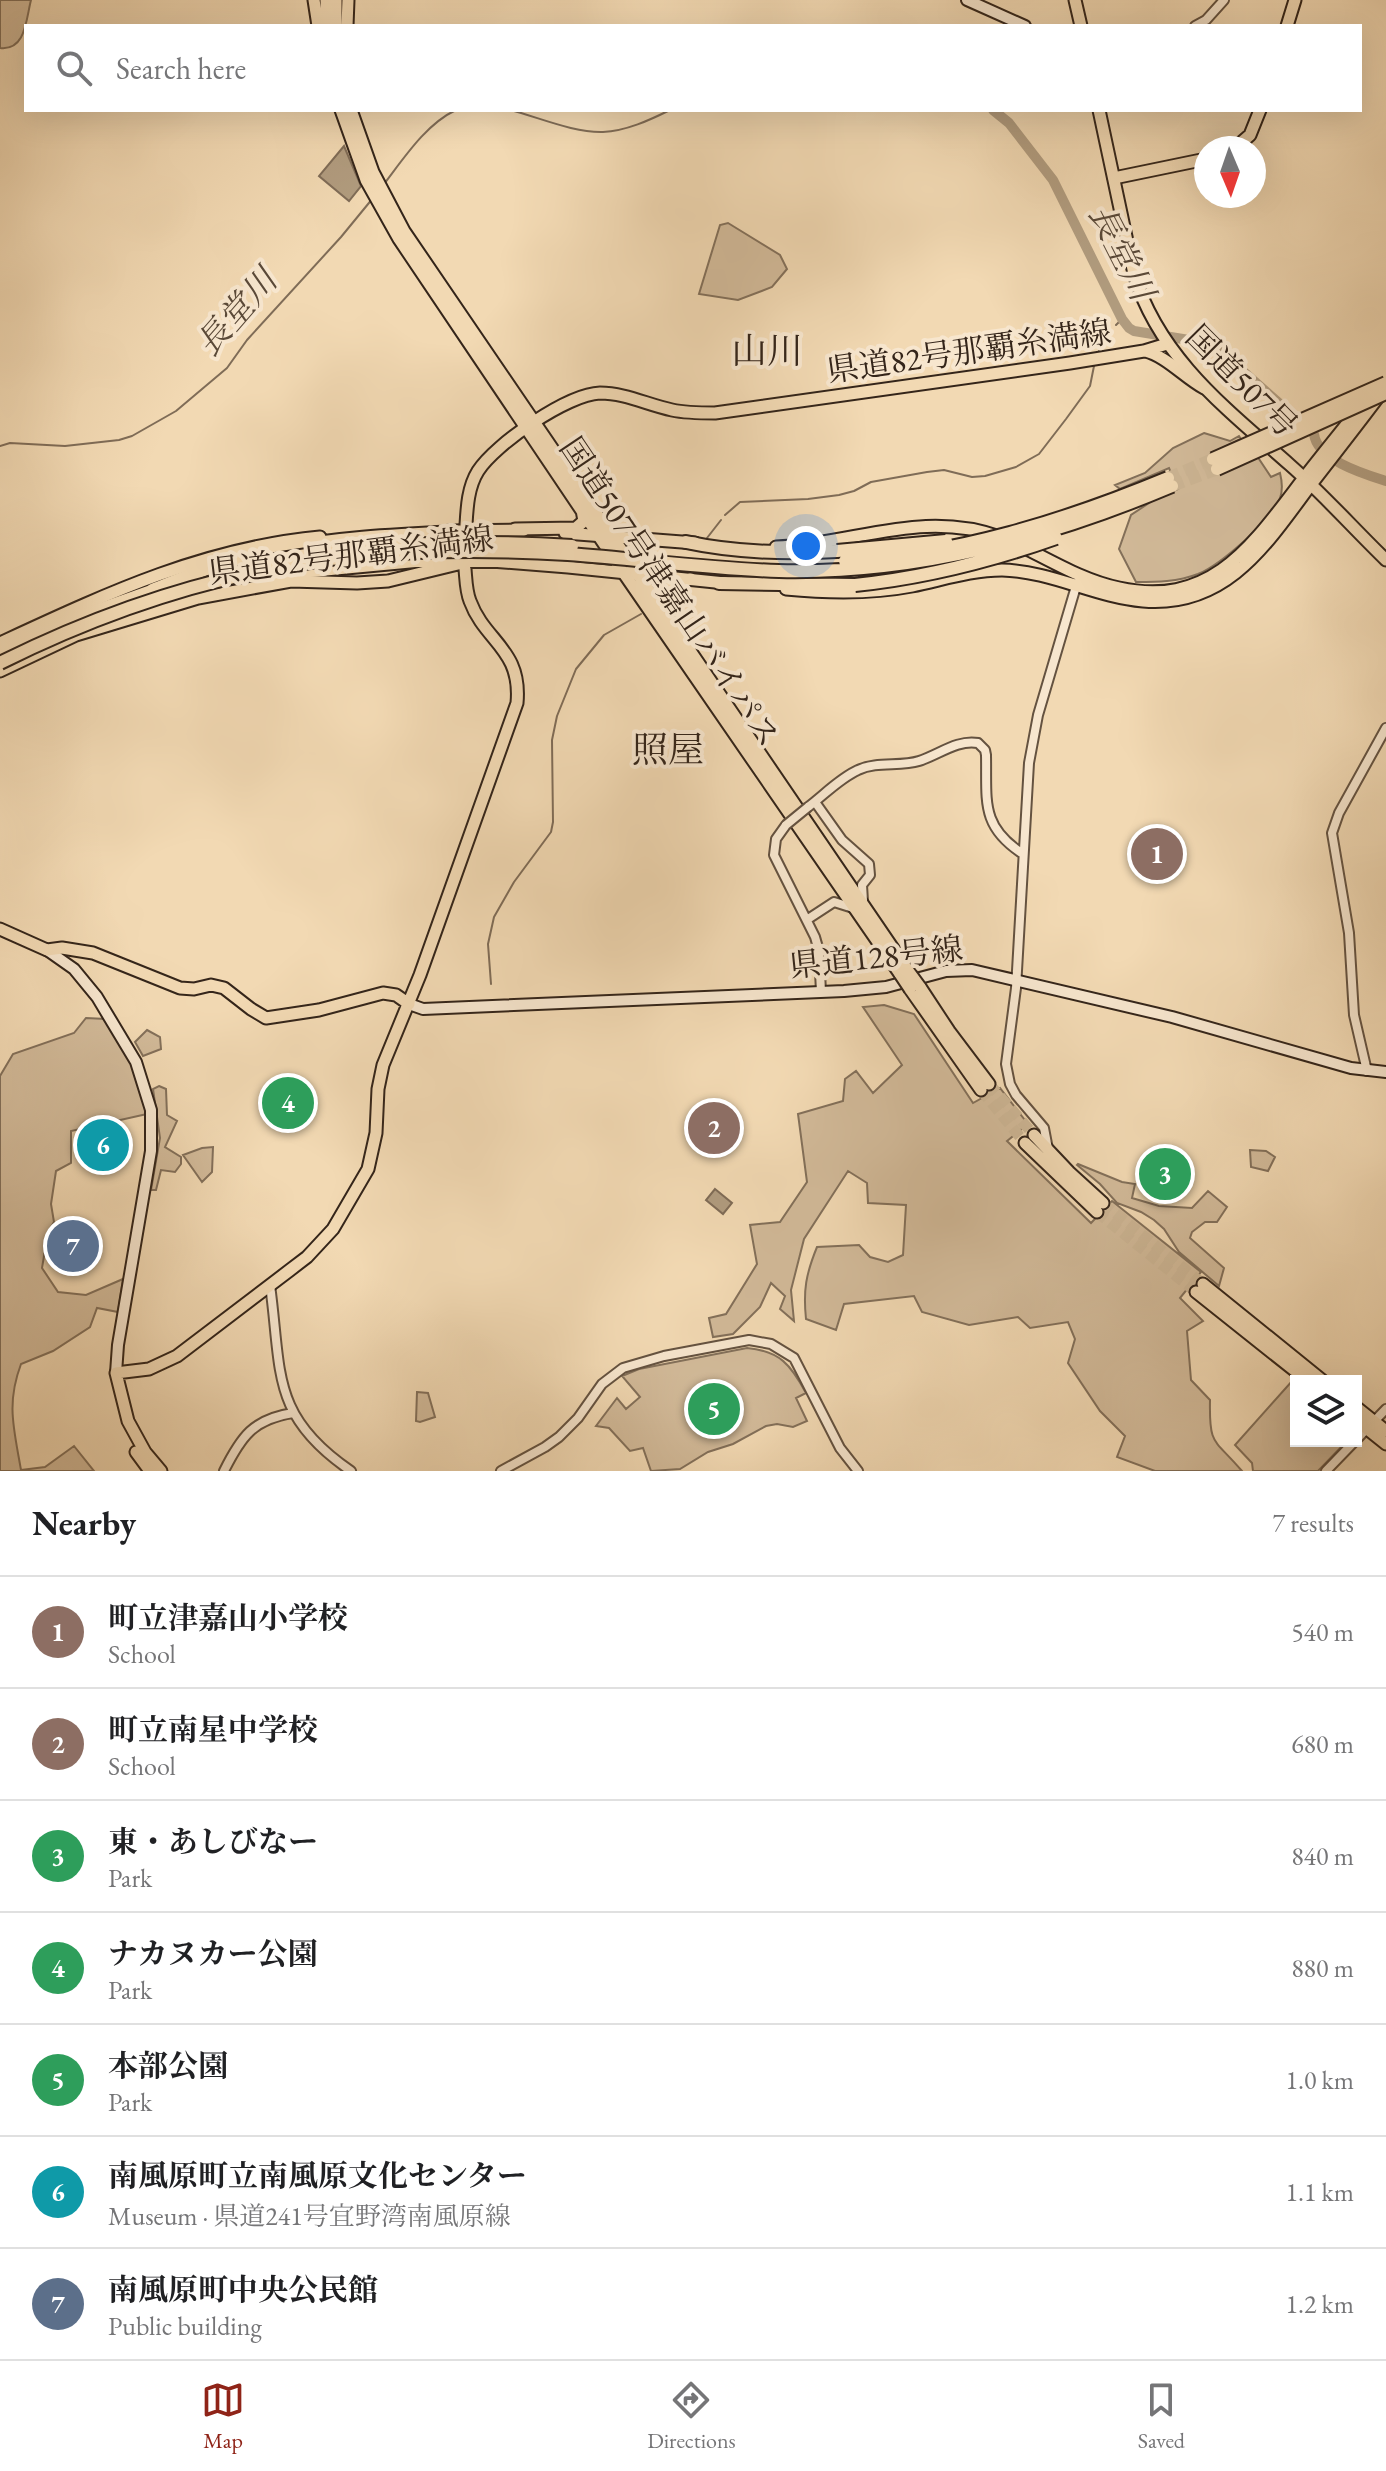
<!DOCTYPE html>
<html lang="en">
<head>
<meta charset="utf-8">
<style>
	:root { --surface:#fff; --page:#f2f2f2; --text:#202124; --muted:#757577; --line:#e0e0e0; --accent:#8f2418 }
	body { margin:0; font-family:"EB Garamond","Noto Serif JP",serif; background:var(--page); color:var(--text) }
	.controls { position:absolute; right:24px; bottom:24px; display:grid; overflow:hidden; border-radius:0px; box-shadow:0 8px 32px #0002 }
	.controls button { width:72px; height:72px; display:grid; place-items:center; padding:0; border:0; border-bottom:2px solid var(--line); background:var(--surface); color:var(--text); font:40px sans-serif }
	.compass { position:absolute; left:1194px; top:136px; width:72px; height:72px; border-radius:50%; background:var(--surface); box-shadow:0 8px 32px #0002; rotate:178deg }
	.you { position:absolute; left:806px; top:546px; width:28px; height:28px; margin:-20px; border:6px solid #fff; border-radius:50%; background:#1a73e8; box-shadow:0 0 0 12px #1a73e833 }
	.badge { display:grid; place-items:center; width:52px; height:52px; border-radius:50%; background:var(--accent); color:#fff; font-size:26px; font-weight:700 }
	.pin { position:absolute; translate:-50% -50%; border:4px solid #fff; box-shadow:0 2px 8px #0006 }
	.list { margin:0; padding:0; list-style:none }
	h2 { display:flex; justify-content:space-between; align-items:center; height:104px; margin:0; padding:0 32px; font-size:34px }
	h2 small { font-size:26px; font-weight:400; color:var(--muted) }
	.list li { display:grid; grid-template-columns:52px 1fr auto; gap:24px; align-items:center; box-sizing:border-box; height:112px; padding:0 32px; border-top:2px solid var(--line) }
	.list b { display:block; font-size:30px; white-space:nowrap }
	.list p { margin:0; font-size:26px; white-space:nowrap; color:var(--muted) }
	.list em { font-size:26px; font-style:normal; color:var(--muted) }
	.icon { flex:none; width:44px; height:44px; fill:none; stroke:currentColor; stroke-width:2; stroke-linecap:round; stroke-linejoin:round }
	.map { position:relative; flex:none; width:1386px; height:1471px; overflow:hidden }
	.search { position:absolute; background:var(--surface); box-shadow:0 8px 32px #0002; left:24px; right:24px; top:24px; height:88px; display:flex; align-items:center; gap:20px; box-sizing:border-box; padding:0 28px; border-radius:0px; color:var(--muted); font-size:30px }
	.sheet { height:888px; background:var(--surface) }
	nav { display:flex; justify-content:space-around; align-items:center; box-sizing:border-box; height:112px; border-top:2px solid var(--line); background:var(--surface); font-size:22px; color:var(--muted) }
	nav a { display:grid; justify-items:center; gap:4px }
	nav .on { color:var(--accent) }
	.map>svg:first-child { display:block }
	.green { fill:#d2ba99; stroke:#83705a; stroke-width:2 }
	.water { fill:#b19c7f; stroke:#7f6c57; stroke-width:2 }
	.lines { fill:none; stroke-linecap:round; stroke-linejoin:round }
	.stream { stroke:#7f6c57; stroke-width:2 }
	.river { stroke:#b19c7f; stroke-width:10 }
	.trunk-tunnel { stroke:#ccb594; stroke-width:11; stroke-dasharray:11 5.5; stroke-linecap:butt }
	.motorway-tunnel { stroke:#ccb594; stroke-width:12; stroke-dasharray:12 6; stroke-linecap:butt }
	.tertiary-casing { stroke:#645240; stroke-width:12 }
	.secondary-casing { stroke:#34251a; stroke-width:14 }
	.primary-casing { stroke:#34251a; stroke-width:15 }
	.trunk-casing { stroke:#34251a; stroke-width:15 }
	.motorway-casing { stroke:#34251a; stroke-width:16 }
	.tertiary { stroke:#f7e6ce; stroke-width:8 }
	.secondary { stroke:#f7e6ce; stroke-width:10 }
	.primary { stroke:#f2d9b3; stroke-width:11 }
	.trunk { stroke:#f2d9b3; stroke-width:11 }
	.motorway { stroke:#f2d9b3; stroke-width:12 }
	.tertiary-bridge-casing { stroke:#645240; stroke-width:12; stroke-linecap:butt }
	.trunk-bridge-casing { stroke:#34251a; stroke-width:15; stroke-linecap:butt }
	.motorway-bridge-casing { stroke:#34251a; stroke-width:16; stroke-linecap:butt }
	.tertiary-bridge { stroke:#f7e6ce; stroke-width:8 }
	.trunk-bridge { stroke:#f2d9b3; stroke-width:11 }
	.motorway-bridge { stroke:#f2d9b3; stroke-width:12 }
	.labels { text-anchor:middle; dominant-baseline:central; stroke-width:8; stroke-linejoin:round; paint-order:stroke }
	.street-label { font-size:32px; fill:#34251a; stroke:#f7e6ce }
	.water-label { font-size:34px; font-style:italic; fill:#5a4938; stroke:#f7e6ce }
	.quarter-label { font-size:36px; fill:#34251a; stroke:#f7e6ce }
</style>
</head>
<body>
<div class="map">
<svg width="1386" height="1471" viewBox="0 0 1386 1471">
	<rect width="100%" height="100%" fill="#f2d9b3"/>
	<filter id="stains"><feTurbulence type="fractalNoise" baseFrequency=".0025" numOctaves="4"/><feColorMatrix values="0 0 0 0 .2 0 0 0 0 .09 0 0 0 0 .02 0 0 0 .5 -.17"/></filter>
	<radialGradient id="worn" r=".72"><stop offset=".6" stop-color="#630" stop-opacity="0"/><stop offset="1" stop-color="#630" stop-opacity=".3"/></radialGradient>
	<path class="green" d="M0,0H31C26,19 26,51 0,48Z
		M728,223L780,255L787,269L772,287L738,300L699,294L720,225Z
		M1204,433L1230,441L1239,436L1241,439L1210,454L1257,456L1271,477L1280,473C1282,481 1283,490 1280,498C1272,520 1220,565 1198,574C1177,582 1157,582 1136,582L1119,549L1131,515L1152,501L1178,489L1169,468L1120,489L1115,485L1145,473L1173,448Z
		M884,1005L914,1014L973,1103L1000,1088L1028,1124L1007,1141L1091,1223L1112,1201L1201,1272L1180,1298L1203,1321L1187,1331L1191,1380L1210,1400C1209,1447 1214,1438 1242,1471H1155L1117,1457L1125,1436L1100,1411L1068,1363L1075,1339L1068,1322L1030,1328L1018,1317L969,1325L922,1312L914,1296L844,1304L836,1330L806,1319C803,1290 806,1274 817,1247L859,1245L870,1257L888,1262L903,1255L906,1205L868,1203L867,1183L848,1171L804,1239L791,1290L794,1321L780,1309L785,1296L771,1283L760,1307L733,1334L713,1337L709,1318L726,1314L757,1264L750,1225L780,1222L807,1182L798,1114L843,1101L845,1079L856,1071L873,1093L902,1065L863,1007Z
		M86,1018L106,1019L132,1064L147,1114L71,1131V1163L56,1171L51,1204L54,1222L48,1232L42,1268L58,1292L86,1295L123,1279L118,1312L97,1308L90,1327L53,1351L21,1364C6,1404 14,1429 21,1470L45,1467L74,1446L94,1471H0V1076L13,1054L74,1033Z
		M147,1030L160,1037L161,1049L143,1056L135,1042Z
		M159,1086L166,1089L167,1115L177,1121L165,1147L181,1157V1164L175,1172L161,1170L156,1190H151L160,1138L153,1089Z
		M284,1087L289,1089L303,1110L290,1124L281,1120L276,1094L277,1090Z
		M213,1147L212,1172L202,1182L183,1155L202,1148Z
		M1250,1150L1266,1151L1275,1157L1268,1171L1251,1167Z
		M1078,1164L1122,1182L1135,1184L1132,1198L1159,1206L1192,1208L1208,1191L1227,1207L1217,1222H1205L1192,1232L1190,1238L1224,1268L1219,1286L1179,1252L1164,1229L1154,1220L1141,1212L1117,1203L1100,1184L1077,1165Z
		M747,1348C780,1351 791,1365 806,1393L796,1398L807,1421L793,1427L777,1424L766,1426L733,1444L708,1452L680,1469L651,1471L643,1448L630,1451L609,1428L596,1426L617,1398L626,1409L640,1397L622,1376L639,1369Z
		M1293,1380L1296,1383V1441H1347L1318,1471H1253L1252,1463L1235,1445Z
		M417,1392L428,1393L435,1417L420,1422L416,1421Z"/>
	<path class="water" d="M344,146L361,186L349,201L319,176Z
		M715,1189L732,1203L723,1214L706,1200Z"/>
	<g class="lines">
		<path class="stream" d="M510,110C538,117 574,133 603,132C626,131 650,120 670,110
			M384,184C404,158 426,124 456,110
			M1116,325L1122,319
			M1099,351L1111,333
			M0,446L10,443L65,446L119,440L132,436L176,411L227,368L247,340L341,237L373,198
			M725,515L740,502L808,499L839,495L854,491L871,482L927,472L944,470L972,477L985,476L1016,467L1039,454L1066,419L1090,386L1094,366
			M707,538L721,520
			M668,604L688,592
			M491,984L488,944L494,917L514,882L551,832L553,822L552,740L557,716L576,669L604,635L641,614"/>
		<path class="river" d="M993,110L1009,123L1053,180L1122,319L1129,328L1134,331L1189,340L1220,351L1314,434C1317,460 1364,474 1386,481"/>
		<path class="trunk-tunnel" d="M989,1084L1034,1135
			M981,1090L1025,1143
			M1103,1203L1203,1284
			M1097,1212L1196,1292"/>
		<path class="motorway-tunnel" d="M1168,478L1213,459
			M1172,486L1217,469"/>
		<g class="tertiary-casing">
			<path id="tertiary" d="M1195,26L1206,20L1224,0
				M815,802L842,840L869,864L870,875L862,885L863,901
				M808,807C824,795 840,778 858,770C877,761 900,767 919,761C938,755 958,739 978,743L985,750L986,755C987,801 980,826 1023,854
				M786,825L776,839L774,855L815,937L819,951L821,992
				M808,919L834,902L853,908
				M1367,1071L1354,1015L1349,933L1332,833L1339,813L1386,728
				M1048,1149L1044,1128L1016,1095L1010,1084L1006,1064L1016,988L1029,763L1038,715L1077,583
				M270,1285C282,1372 270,1416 351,1471
				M1356,1440L1386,1409
				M224,1471C241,1437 253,1419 293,1413
				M501,1471L545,1447L559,1437L578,1418L602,1384L623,1368L664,1356L749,1340L771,1344L794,1358L840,1448L858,1471
				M1326,1471L1355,1441"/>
		</g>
		<g class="secondary-casing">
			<path id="secondary" d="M967,0L1025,26
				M47,950L74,969L97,997L136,1062L151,1110V1151L118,1345L116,1373
				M409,1004L423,1009L844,991L886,987L946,971L972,970L1172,1017L1351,1068L1386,1072"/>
		</g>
		<g class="primary-casing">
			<path id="primary" d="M1287,26L1295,0
				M1235,148L1250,135L1260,110
				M1114,178L1206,159
				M1145,351C1166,356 1184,377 1204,388
				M466,525C467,507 468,487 478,471C495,444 568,394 600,393C625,393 648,405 672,410C686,413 701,413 715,413L1070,363L1144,351L1167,344
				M449,531L524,530
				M565,533L695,543
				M776,547C855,544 922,509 1000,537
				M1023,547C1053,562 1085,581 1119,588C1206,607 1247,553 1294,491C1316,462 1340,433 1363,404
				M491,561L568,567L725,583
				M786,589C828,593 871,594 912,586C942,580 971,570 1002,570C1051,571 1095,597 1143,601C1226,608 1266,545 1309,487C1332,457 1356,427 1379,396
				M0,643C106,594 203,548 320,537
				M0,671L76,635L198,598L291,581L357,583L388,581L458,564
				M0,929L47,950L62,948L93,953L180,988L194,989L211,985L224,988L251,1009L266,1018L319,1010L383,993L396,995L409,1004
				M116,1373L149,1369L177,1356L290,1270L307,1257L333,1229L368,1169L376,1133L378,1089L383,1065L420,975L517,703C522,649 485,642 470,601C466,591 466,580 465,569
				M116,1373L128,1421L145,1452L161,1471
				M136,1452L150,1471"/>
		</g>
		<g class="trunk-casing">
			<path id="trunk" d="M314,0L318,26
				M326,0L327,26
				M336,0V26
				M1075,0L1081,26
				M347,26L348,0
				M341,110L366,180L399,239L623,572L900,974
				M351,110L373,172L404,231L909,972
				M1099,110L1134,274C1159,358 1228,410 1290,465C1324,495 1354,529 1386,560
				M515,529L576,528L584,521L582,510
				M663,606L659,591L663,585L691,579
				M920,987L949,1031L989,1084
				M910,989L981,1090
				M1034,1135L1069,1172L1103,1203
				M1025,1143L1097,1212
				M1203,1284L1323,1381
				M1196,1292L1308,1381
				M1356,1407L1386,1431
				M1356,1420L1386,1444"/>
		</g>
		<g class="motorway-casing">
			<path id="motorway" d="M686,542C737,553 786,554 837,551
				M278,574L415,561H498
				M719,583L855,585
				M152,590C191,575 228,559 269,551C331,538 395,535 458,532
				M0,653L65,622L160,588"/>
		</g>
		<use href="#tertiary" class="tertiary"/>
		<use href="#secondary" class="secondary"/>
		<use href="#primary" class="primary"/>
		<use href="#trunk" class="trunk"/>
		<use href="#motorway" class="motorway"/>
		<g class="tertiary-bridge-casing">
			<path id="tertiary-bridge" d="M786,825L808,807"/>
		</g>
		<g class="trunk-bridge-casing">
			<path id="trunk-bridge" d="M909,972L920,987
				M900,974L910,989"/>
		</g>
		<g class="motorway-bridge-casing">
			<path id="motorway-bridge" d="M1213,459L1386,383
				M1217,469L1386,393
				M837,551L946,541
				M845,561C958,554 1064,521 1168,478
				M248,565C355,544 463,539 572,546
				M855,585C924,578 991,561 1056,538
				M0,663C130,598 271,557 417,552C467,550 518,551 568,554C639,559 709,569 779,571C916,574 1046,539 1172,486"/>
		</g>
		<use href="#tertiary-bridge" class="tertiary-bridge"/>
		<use href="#trunk-bridge" class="trunk-bridge"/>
		<use href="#motorway-bridge" class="motorway-bridge"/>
	</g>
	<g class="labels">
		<g class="street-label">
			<text transform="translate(969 351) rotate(-8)">県道82号那覇糸満線</text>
			<text transform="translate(1242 381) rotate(45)">国道507号</text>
			<text transform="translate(351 555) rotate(-7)">県道82号那覇糸満線</text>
			<text transform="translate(670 592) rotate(56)">国道507号津嘉山バイパス</text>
			<text transform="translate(876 957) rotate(-6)">県道128号線</text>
		</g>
		<g class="water-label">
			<text transform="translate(1122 252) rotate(63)">長堂川</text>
			<text transform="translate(236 312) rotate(-49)">長堂川</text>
		</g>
		<g class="quarter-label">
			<text x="767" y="350">山川</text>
			<text x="668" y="749">照屋</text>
		</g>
	</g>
	<rect width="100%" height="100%" filter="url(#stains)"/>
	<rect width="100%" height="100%" fill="url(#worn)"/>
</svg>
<div class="controls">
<button><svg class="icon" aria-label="layers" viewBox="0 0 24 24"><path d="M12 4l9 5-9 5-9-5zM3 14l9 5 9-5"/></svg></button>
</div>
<svg class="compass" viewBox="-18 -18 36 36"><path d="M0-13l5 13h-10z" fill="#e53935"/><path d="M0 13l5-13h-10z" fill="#757577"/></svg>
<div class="you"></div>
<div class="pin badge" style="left:1157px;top:854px;background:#8d6e63">1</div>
<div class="pin badge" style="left:714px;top:1128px;background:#8d6e63">2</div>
<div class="pin badge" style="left:1165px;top:1174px;background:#2e9e5b">3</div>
<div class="pin badge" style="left:288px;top:1103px;background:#2e9e5b">4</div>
<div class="pin badge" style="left:714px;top:1409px;background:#2e9e5b">5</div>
<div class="pin badge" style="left:103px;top:1145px;background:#0f9aa8">6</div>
<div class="pin badge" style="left:73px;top:1246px;background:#5c6f8a">7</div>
<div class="search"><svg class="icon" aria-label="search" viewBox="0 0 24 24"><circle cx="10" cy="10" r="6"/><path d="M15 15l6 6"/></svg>Search here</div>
</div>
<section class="sheet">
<h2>Nearby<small>7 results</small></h2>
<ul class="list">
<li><span class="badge" style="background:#8d6e63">1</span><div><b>町立津嘉山小学校</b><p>School</p></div><em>540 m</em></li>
<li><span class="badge" style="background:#8d6e63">2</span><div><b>町立南星中学校</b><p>School</p></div><em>680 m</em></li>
<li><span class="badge" style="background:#2e9e5b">3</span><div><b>東・あしびなー</b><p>Park</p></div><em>840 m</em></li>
<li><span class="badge" style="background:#2e9e5b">4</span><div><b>ナカヌカー公園</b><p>Park</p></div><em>880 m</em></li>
<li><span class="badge" style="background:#2e9e5b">5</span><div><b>本部公園</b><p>Park</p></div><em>1.0 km</em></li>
<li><span class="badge" style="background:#0f9aa8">6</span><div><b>南風原町立南風原文化センター</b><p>Museum · 県道241号宜野湾南風原線</p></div><em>1.1 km</em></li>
<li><span class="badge" style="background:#5c6f8a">7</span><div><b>南風原町中央公民館</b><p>Public building</p></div><em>1.2 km</em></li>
</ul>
</section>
<nav>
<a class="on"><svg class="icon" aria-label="map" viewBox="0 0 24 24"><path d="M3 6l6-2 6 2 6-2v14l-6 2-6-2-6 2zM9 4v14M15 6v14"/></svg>Map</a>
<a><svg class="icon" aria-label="directions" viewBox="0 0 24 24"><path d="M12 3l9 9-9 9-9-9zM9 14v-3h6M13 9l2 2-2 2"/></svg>Directions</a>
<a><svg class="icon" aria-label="saved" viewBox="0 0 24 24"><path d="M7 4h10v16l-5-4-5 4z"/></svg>Saved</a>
</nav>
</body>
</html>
